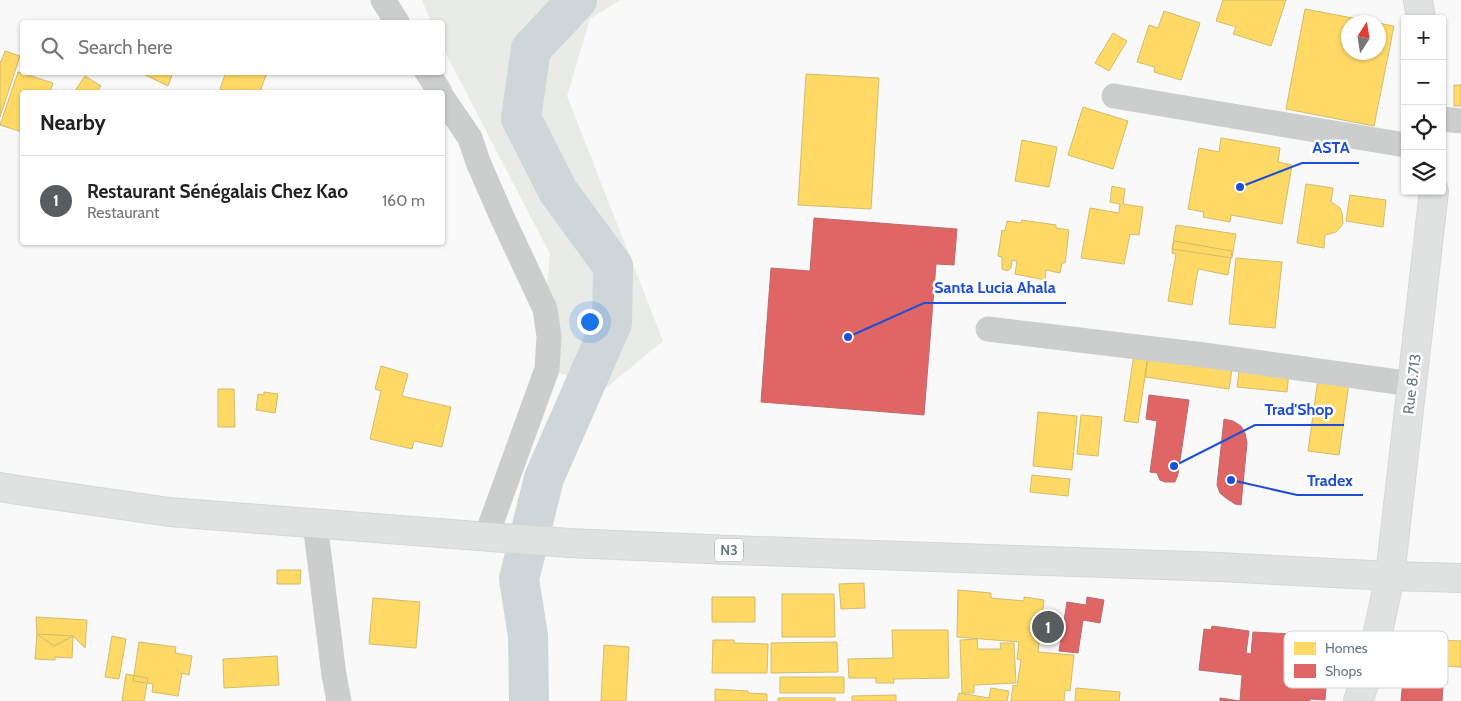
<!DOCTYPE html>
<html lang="en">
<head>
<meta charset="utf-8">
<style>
	:root { --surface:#fff; --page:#f2f2f2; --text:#222; --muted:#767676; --line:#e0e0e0; --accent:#585d60 }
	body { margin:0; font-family:Cabin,sans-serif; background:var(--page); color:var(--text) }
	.controls { position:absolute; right:15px; top:15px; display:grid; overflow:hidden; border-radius:5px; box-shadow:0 1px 4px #0004 }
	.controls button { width:45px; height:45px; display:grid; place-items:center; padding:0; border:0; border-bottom:1px solid var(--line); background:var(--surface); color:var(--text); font:25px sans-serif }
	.compass { position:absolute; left:1341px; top:15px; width:45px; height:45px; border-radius:50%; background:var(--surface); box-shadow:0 1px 4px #0004; rotate:12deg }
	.you { position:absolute; left:589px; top:321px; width:18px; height:18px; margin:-12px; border:4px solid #fff; border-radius:50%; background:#1a73e8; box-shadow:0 0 0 8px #1a73e833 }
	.badge { display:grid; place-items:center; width:32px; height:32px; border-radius:50%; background:var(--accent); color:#fff; font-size:16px; font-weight:700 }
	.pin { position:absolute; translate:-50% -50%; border:2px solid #fff; box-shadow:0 1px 5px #0006 }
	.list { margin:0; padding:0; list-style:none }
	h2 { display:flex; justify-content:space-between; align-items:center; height:65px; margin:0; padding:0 20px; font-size:21px }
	h2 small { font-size:16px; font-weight:400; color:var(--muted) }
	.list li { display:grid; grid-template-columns:32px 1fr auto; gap:15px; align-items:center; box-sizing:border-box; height:90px; padding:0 20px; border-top:1px solid var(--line) }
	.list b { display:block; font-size:19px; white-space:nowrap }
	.list p { margin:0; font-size:16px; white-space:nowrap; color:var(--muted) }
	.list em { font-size:16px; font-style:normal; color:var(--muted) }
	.icon { flex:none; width:28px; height:28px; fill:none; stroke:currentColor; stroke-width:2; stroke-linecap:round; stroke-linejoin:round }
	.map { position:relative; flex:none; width:1461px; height:701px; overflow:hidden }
	.search { position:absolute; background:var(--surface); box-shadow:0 1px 4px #0004; left:20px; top:20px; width:425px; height:55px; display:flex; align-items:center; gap:12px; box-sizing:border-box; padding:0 18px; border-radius:5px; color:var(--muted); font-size:19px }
	.panel { position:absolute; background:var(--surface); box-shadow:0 1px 4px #0004; left:20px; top:90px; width:425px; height:155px; border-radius:5px }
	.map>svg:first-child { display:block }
	.green { fill:#e8ebe6 }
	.homes { fill:#ffd966; stroke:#d1bc6e }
	.shops { fill:#e06666; stroke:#bb6b6e }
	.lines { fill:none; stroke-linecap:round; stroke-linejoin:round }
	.river { stroke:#ced6d9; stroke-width:40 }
	.secondary-casing { stroke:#d5d6d7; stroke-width:30 }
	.highway-casing { stroke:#d5d6d6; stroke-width:30 }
	.street { stroke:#cccece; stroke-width:25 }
	.secondary { stroke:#e0e1e1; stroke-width:28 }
	.highway { stroke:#e0e1e1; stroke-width:28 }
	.labels { text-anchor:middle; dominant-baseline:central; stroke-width:5; stroke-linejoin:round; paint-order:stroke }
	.shield { fill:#fff; stroke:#94a0a8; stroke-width:1 }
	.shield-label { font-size:14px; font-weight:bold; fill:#667882 }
	.street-label { font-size:15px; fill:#667882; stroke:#fff }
	.key { fill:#fff; stroke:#d1d6da; stroke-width:1 }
	.key-label { font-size:14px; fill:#667882 }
	.leader { fill:none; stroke:#1d4ed8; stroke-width:2 }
	.callout-dot { fill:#1d4ed8; stroke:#fff; stroke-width:2 }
	.callout-label { font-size:16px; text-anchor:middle; font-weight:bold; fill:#1d4ed8; stroke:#fff; stroke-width:5; stroke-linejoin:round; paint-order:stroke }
</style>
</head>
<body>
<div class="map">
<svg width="1461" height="701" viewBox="0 0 1461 701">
	<rect width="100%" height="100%" fill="#f9f9f9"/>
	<path class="green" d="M422,0H620L590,19L567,96L663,341L607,387L547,369L545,309L550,254L443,48L442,22H431Z"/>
	<path class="homes" d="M1223,0H1286L1271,46L1233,34L1236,27L1216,21Z
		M1305,9L1374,22H1348V52H1378V23L1394,26L1374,126L1286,109Z
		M1164,11L1200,23L1181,80L1154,72L1155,67L1137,62L1149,25L1158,28Z
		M1113,33L1127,41L1109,71L1095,63Z
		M5,51L20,56L0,117V61L1,62Z
		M18,72L53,83L50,92H22V132L0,125Z
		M139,72H173L168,86Z
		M226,72H267L260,92H229L220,89Z
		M806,74L879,78L871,209L798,205Z
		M85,76L101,86L97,92H74Z
		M1454,85H1461V106H1454Z
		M1083,107L1128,121L1113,169L1068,155Z
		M1221,138L1280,148L1278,162L1292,165L1282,224L1231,215L1230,222L1203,217L1204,212L1188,209L1199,148L1219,152Z
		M1022,140L1057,147L1049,187L1015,181Z
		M1306,184L1333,188L1331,202L1340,208L1342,213L1343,223L1340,228L1336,232L1325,235L1324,248L1297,243Z
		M1112,186L1125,189L1123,204L1143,207L1139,235L1130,234L1124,264L1081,258L1090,208L1119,213L1120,204L1110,202Z
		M1350,195L1386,200L1383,227L1346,221Z
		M1022,220L1056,225V228L1069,230L1065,263H1062L1060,273L1046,270L1045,280L1015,274L1017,261L1012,260L1011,268L1008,271L1002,269V257L998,256L1002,230L1005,231L1007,221L1021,223Z
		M1176,225L1236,234L1232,258L1172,249Z
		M1174,241L1232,251L1228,275L1198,269L1192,305L1168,301L1176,254L1172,253Z
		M1236,258L1282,262L1275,328L1229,324Z
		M1150,344L1234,356L1229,389L1145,377Z
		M1134,354L1148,356L1138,423L1124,421Z
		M1241,356L1290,362L1287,392L1237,387Z
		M381,366L408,374L402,396L451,407L442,447L414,441L412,449L370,439L381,391L375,389Z
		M1318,379L1349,383L1339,455L1308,451Z
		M218,389H234L235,427H218Z
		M264,392L278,394L275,413L256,410L258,394L264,395Z
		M1038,412L1077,416L1072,470L1033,466Z
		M1081,415L1102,417L1098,456L1077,454Z
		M1032,475L1070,479L1068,496L1030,492Z
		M277,570H301L300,584H277Z
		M864,583L865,608L841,609L839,584Z
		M513,585L536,586L542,701H510Z
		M958,590L991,593V598L1024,601V597L1044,600L1038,652L1074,655L1070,691L1065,690L1064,701H1011L1013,685L1017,686L1021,660L1017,659L1019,642L957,637Z
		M782,594H834L835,637H782Z
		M712,597H755V622H712Z
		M373,598L420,602L416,648L369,644Z
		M36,617L87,620L85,648L73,636L54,646L37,634Z
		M892,630H948L949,678L893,679L894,683H876V678H849L848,659L893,658Z
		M37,634L73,636L72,658L55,657V660L35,659Z
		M112,636L126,639L119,679L105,677Z
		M977,639L978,649H1001L1000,643H1014L1016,683L974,685V693H962L960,640Z
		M1409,639L1461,641V667L1408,665Z
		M713,640H734V643L768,644L767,673H712Z
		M139,642L176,647L175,653L192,656L189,675L182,673L178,696L152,692L153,684L133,681Z
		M837,642L838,672L771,673V643Z
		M604,645L629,647L626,701H601Z
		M277,656L279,685L224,688L223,659Z
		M126,674L148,678L144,701H122Z
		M780,677H844V693H780Z
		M991,688L1009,691L1007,701H957L959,693L989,698Z
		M1076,688L1120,692L1119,701H1075Z
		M715,689L748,691V693L767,694V701H715Z
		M896,695V701H852V696Z
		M778,698H835V701H778Z"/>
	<path class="shops" d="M814,218L957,229L954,265L936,264L924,415L761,402L771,268L810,271Z
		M1149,395L1189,400L1178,474L1175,482H1165L1160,480L1157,473L1150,472L1157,421L1146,419Z
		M1224,419L1233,421L1241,426L1245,433L1247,443L1241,505L1235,504L1226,498L1220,493L1217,485Z
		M1087,597L1104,600L1100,623L1083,620L1078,653L1059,651L1067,602L1086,605Z
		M1212,626L1249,631L1246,653L1251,654L1253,632L1330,636L1325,700L1310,699V701H1220V698L1240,701L1242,675L1199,670L1204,629L1211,630Z
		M1404,669L1444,672L1442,701H1401Z"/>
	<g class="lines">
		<path class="river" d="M529,701L528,636L519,579L544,478L612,323L613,266L558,191L521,118L531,49L577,0"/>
		<g class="secondary-casing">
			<path id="secondary" d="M1418,0L1421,19
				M1358,701L1371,665L1390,576L1434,191"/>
		</g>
		<g class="highway-casing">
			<path id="highway" d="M0,487L18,490L169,512L569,543L730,550L1220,567L1390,576L1461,578"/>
		</g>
		<path class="street" d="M383,0L397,22
			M427,72L440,92
			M1114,96L1405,145
			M442,97L470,138L478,162L502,217L545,309L549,336L547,369L486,537
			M1442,119L1461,121
			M988,329L1204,355L1412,384
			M315,523L334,675L339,701"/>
		<use href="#secondary" class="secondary"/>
		<use href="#highway" class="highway"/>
	</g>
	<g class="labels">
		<rect class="shield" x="715" y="538.5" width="28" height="23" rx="4"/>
		<g class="shield-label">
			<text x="729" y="550">N3</text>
		</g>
		<g class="street-label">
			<text transform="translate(1412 384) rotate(-83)">Rue 8.713</text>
		</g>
	</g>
	<rect x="1284" y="631" width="164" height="57" rx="8" class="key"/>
	<rect x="1294" y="642" width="22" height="13" fill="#ffd966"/>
	<rect x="1294" y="664" width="22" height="14" fill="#e06666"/>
	<g class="key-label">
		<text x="1325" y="653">Homes</text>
		<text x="1325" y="676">Shops</text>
	</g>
	<path class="leader" d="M1240 187L1302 163H1359M848 337L924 303H1066M1174 466L1255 425H1344M1231 480L1297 495H1363"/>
	<g class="callout-dot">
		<circle cx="1240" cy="187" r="5"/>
		<circle cx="848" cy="337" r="5"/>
		<circle cx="1174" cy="466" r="5"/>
		<circle cx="1231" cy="480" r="5"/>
	</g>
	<g class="callout-label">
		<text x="1331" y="153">ASTA</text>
		<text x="995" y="293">Santa Lucia Ahala</text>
		<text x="1299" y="415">Trad'Shop</text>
		<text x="1330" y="486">Tradex</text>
	</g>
</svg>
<div class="controls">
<button>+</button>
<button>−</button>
<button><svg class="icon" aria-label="locate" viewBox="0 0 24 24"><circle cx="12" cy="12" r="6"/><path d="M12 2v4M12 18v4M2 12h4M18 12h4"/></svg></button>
<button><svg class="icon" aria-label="layers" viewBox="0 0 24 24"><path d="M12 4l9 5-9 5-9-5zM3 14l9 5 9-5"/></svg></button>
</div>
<svg class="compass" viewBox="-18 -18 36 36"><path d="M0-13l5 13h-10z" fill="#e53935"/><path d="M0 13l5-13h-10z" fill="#767676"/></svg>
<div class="you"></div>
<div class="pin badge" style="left:1048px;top:627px">1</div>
<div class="search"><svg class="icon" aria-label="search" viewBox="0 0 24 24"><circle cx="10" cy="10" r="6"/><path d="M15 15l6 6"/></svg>Search here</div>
<section class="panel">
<h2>Nearby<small></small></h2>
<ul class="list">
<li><span class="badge">1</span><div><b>Restaurant Sénégalais Chez Kao</b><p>Restaurant</p></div><em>160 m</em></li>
</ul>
</section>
</div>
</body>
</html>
